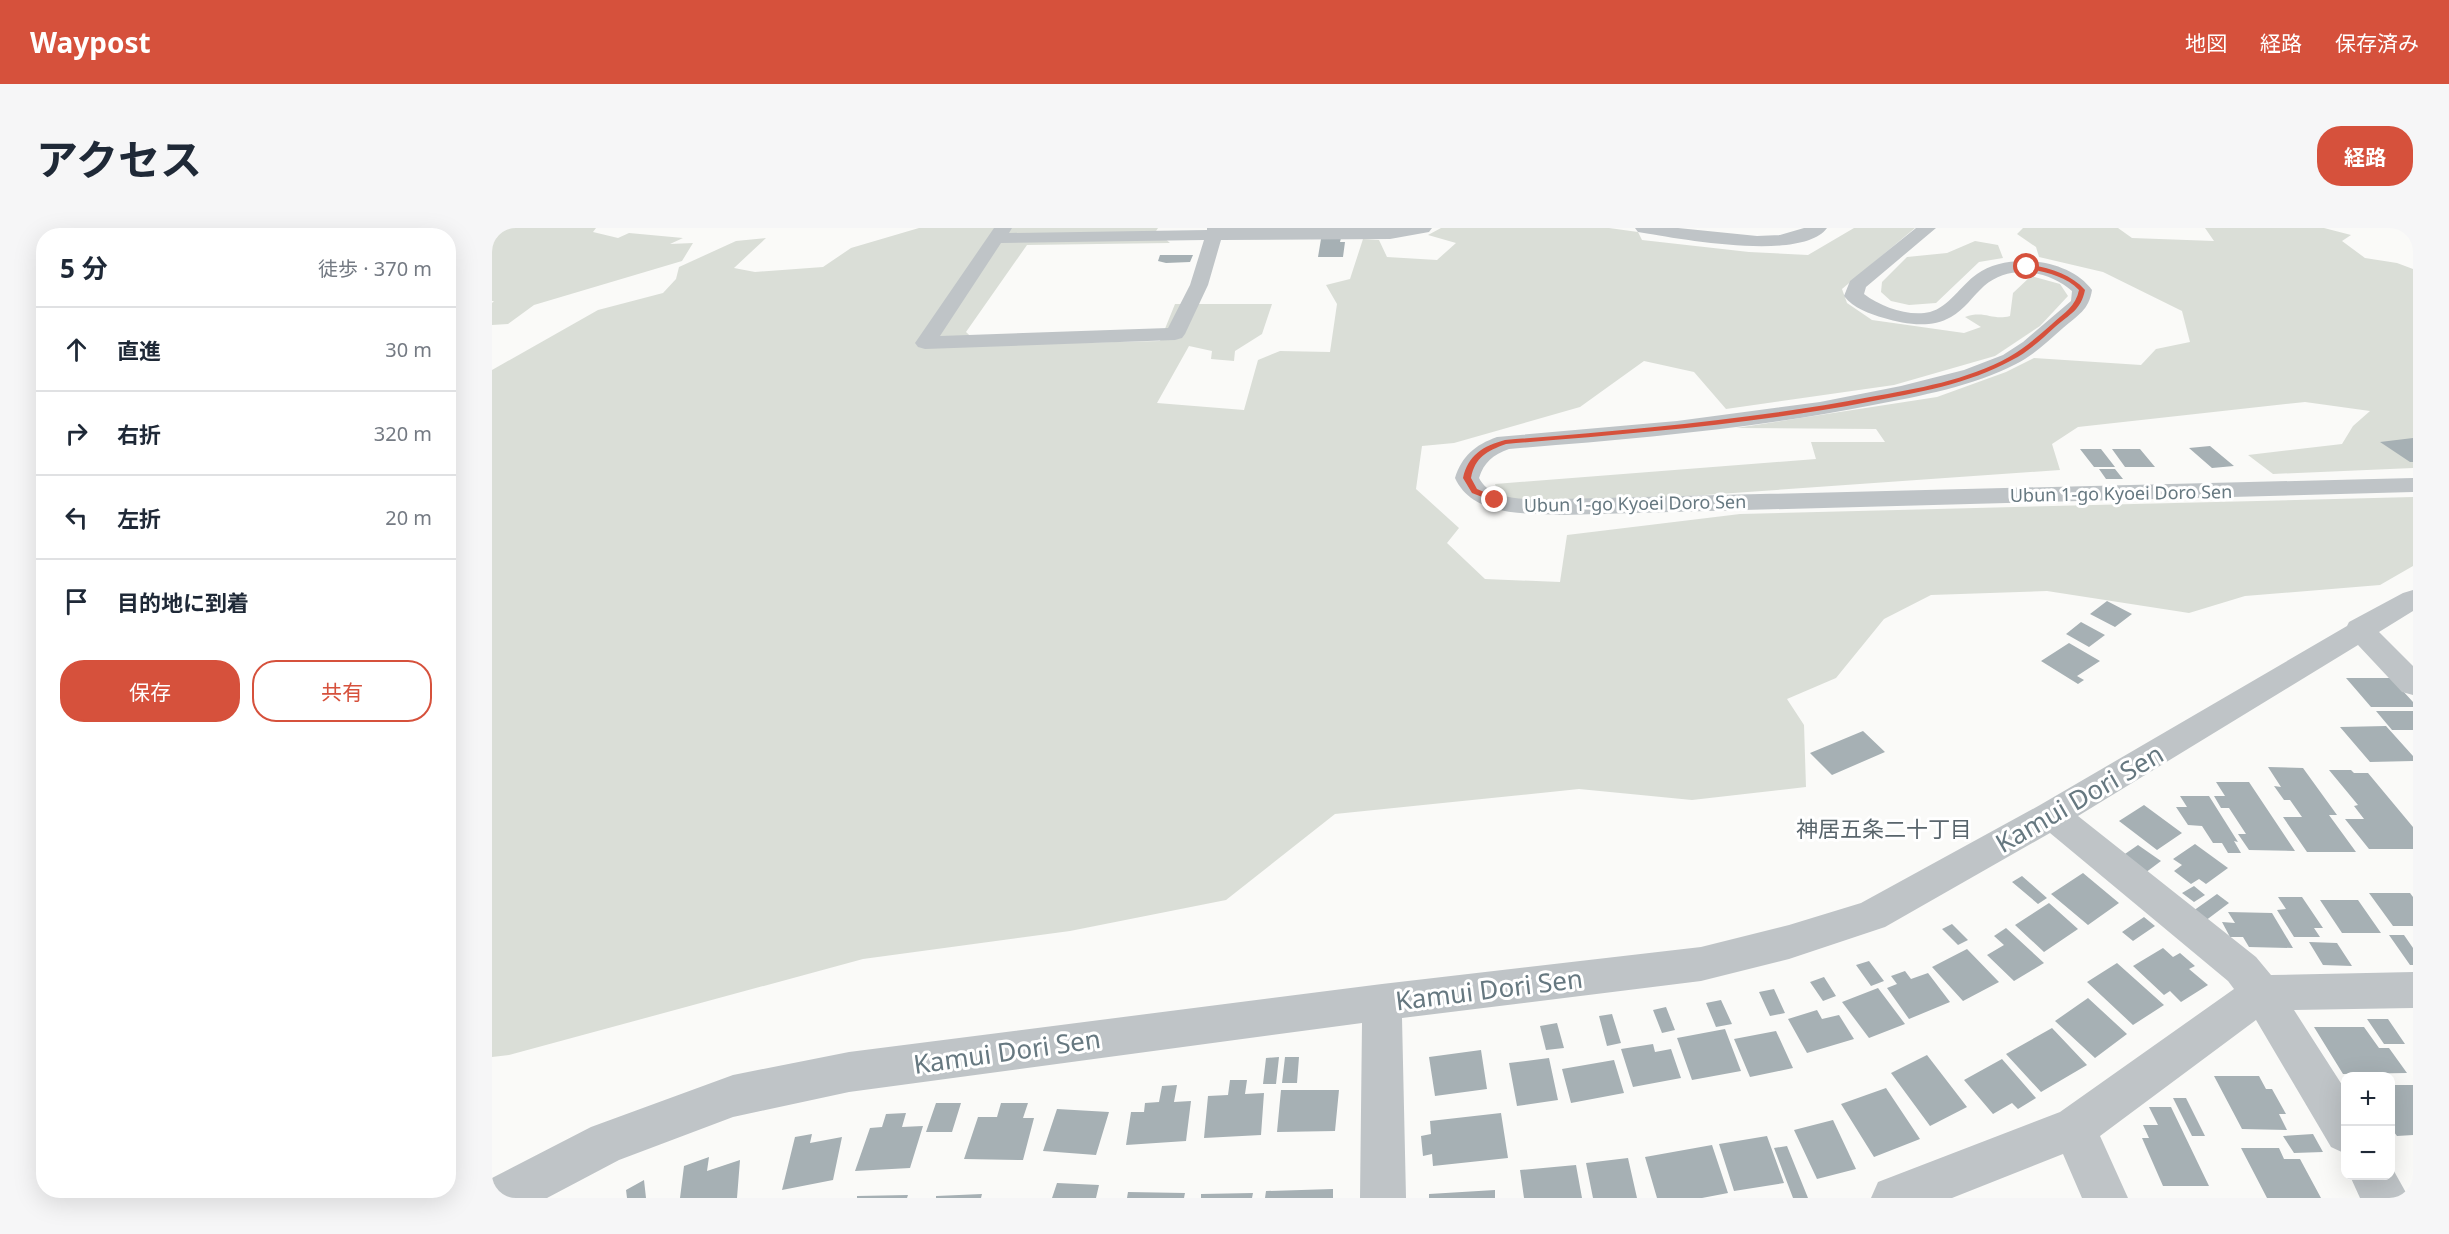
<!DOCTYPE html>
<html lang="ja">
<head>
<meta charset="utf-8">
<style>
	:root { --surface:#fff; --page:#f6f6f7; --text:#1f2937; --muted:#747a83; --line:#e0e1e3; --accent:#d6513c }
	body { margin:0; font-family:"Noto Sans","Noto Sans JP",sans-serif; background:var(--page); color:var(--text) }
	.controls { position:absolute; right:18px; bottom:18px; display:grid; overflow:hidden; border-radius:12px; box-shadow:0 6px 24px #0002 }
	.controls button { width:54px; height:54px; display:grid; place-items:center; padding:0; border:0; border-bottom:2px solid var(--line); background:var(--surface); color:var(--text); font:30px sans-serif }
	.stop { position:absolute; width:18px; height:18px; margin:-14px; border:4px solid #d6513c; border-radius:50%; background:#fff }
	.stop.end { background:#d6513c; border-color:#fff; box-shadow:0 2px 6px #0008 }
	.list { margin:0; padding:0; list-style:none }
	h2 { display:flex; justify-content:space-between; align-items:center; height:78px; margin:0; padding:0 24px; font-size:26px }
	h2 small { font-size:20px; font-weight:400; color:var(--muted) }
	.list li { display:grid; grid-template-columns:39px 1fr auto; gap:18px; align-items:center; box-sizing:border-box; height:84px; padding:0 24px; border-top:2px solid var(--line) }
	.list b { display:block; font-size:22px; white-space:nowrap }
	.list em { font-size:20px; font-style:normal; color:var(--muted) }
	.actions { display:flex; gap:12px; padding:18px 24px }
	.actions a { flex:1; padding:14px 0; border:2px solid var(--accent); border-radius:24px; text-align:center; font-size:21px; color:var(--accent) }
	.actions .main { background:var(--accent); color:#fff }
	.icon { flex:none; width:33px; height:33px; fill:none; stroke:currentColor; stroke-width:2; stroke-linecap:round; stroke-linejoin:round }
	.map { position:relative; flex:none; width:1921px; height:970px; overflow:hidden; border-radius:24px }
	header { display:flex; align-items:center; gap:36px; box-sizing:border-box; height:84px; padding:0 30px; background:var(--accent); color:#fff }
	header strong { font-size:28px }
	nav { display:flex; gap:33px; margin-inline-start:auto; font-size:21px }
	.intro { display:flex; align-items:center; justify-content:space-between; box-sizing:border-box; height:144px; padding:0 36px }
	h1 { margin:0; font-size:42px }
	.button { padding:15px 27px; border-radius:24px; background:var(--accent); color:#fff; font-size:21px; font-weight:700 }
	main { display:flex; gap:36px; padding:0 36px }
	aside { flex:1; background:var(--surface); border-radius:24px; box-shadow:0 6px 24px #0002 }
	.map>svg:first-child { display:block }
	.green { fill:#daded7 }
	.building { fill:#a6b0b4 }
	.lines { fill:none; stroke-linecap:round; stroke-linejoin:round }
	.minor { fill:#bfc4c7; fill-rule:evenodd }
	.route { fill:#d6513c }
	.labels { text-anchor:middle; dominant-baseline:central; stroke-width:6; stroke-linejoin:round; paint-order:stroke }
	.far-street-label { font-size:18px; fill:#667880; stroke:#fff }
	.neighbourhood-label { font-size:22px; fill:#59656c; stroke:#fff }
	.near-street-label { font-size:26px; fill:#667880; stroke:#fff }
</style>
</head>
<body>
<header>
<strong>Waypost</strong>
<nav><a>地図</a><a>経路</a><a>保存済み</a></nav>
</header>
<div class="intro"><h1>アクセス</h1><a class="button">経路</a></div>
<main>
<aside>
<h2>5 分<small>徒歩 · 370 m</small></h2>
<ul class="list">
<li><svg class="icon" aria-label="ahead" viewBox="0 0 24 24"><path d="M12 20V5M6 11l6-6 6 6"/></svg><div><b>直進</b></div><em>30 m</em></li>
<li><svg class="icon" aria-label="right" viewBox="0 0 24 24"><path d="M7 20v-9h11M14 6l5 5-5 5"/></svg><div><b>右折</b></div><em>320 m</em></li>
<li><svg class="icon" aria-label="left" viewBox="0 0 24 24"><path d="M17 20v-9H6M10 6l-5 5 5 5"/></svg><div><b>左折</b></div><em>20 m</em></li>
<li><svg class="icon" aria-label="arrive" viewBox="0 0 24 24"><path d="M6 21V4h12l-3 4 3 4H6"/></svg><div><b>目的地に到着</b></div></li>
</ul>
<div class="actions"><a class="main">保存</a><a>共有</a></div>
</aside>
<div class="map">
<svg width="1921" height="970" viewBox="0 0 1921 970">
	<rect width="100%" height="100%" fill="#fafaf8"/>
	<path class="green" d="M0,0H104L101,4L126,10L137,5L191,10L178,16L201,15L190,33L42,77L16,96L0,97V75L2,73H0Z
		M427,0H666L664,3L678,15L535,17L474,104L488,117L668,113L683,76H780L770,106L743,123L742,133L719,131L720,123L697,118L665,175L752,182L766,132L788,123L838,124L845,76L834,57L858,51L871,11L887,12L895,29L945,32L964,15L936,7L949,0H1117L1146,4L1150,12L1257,24L1316,27L1362,0H1423L1350,61L1355,75L1380,92L1472,105L1489,99L1473,89C1493,82 1500,93 1518,88L1521,65L1539,48L1568,56L1576,68L1548,98L1503,128L1402,157L1234,181L1202,144L1152,133L1088,179L962,215L930,218L924,261L967,300L955,315L993,351L1068,354L1075,307L1248,286L1921,269V338L1888,357L1753,368L1697,385L1555,363L1439,367L1392,391L1344,450L1295,471L1312,497L1314,559L1200,572L1087,561L843,586L734,672L578,703L371,731L17,827L0,829V142L106,82L171,65L184,51L187,39L244,13L274,10L242,40L263,44L331,39L359,20Z
		M1531,0H1626L1640,10L1722,13L1713,0H1832L1859,7L1850,13L1873,30L1905,35L1921,41V240L1781,246L1756,227L1850,216L1861,198L1878,183L1813,174L1586,199L1560,216L1568,242L1012,281L1003,256L1324,231L1319,214H1393L1384,201L1244,200L1445,169L1514,144L1542,130L1649,137L1664,121L1698,114L1690,83L1611,44L1547,29L1544,19L1525,6Z
		M1483,13L1506,17L1511,30L1487,34L1444,75L1417,77L1399,73L1389,64L1390,54L1415,29L1455,25Z"/>
	<path class="building" d="M849,10L848,14H853L851,29H826L829,11Z
		M668,27H701L698,34L674,35L666,33Z
		M1921,210V234H1918L1888,214Z
		M1718,218L1742,238L1720,240L1697,220Z
		M1588,221H1609L1623,239H1602Z
		M1620,221H1648L1663,239H1633Z
		M1607,241H1623L1631,251H1614Z
		M1615,373L1640,386L1623,399L1598,386Z
		M1589,394L1613,407L1597,419L1574,406Z
		M1577,415L1608,433L1585,448L1592,452L1586,456L1549,433Z
		M1854,450H1899L1921,474V479H1879Z
		M1884,483H1921V502H1900Z
		M1894,498L1921,528V533L1878,534L1848,499Z
		M1371,503L1393,524L1340,547L1318,525Z
		M1776,539L1811,540L1845,587H1837L1864,624H1815L1791,589H1810L1798,572H1792L1782,558L1789,559Z
		M1837,542H1859L1862,545H1876L1921,599V621H1877L1853,591H1872L1862,578L1866,577Z
		M1724,554H1757L1803,623L1757,622L1746,606H1754L1737,580H1729L1722,568H1733Z
		M1688,568H1717L1746,614L1742,613L1749,625H1736L1730,615H1721L1710,598L1696,597L1684,579H1695Z
		M1652,577L1690,605L1665,622L1627,593Z
		M1703,616L1736,640L1714,656L1707,651L1699,656L1682,643L1690,637L1681,631Z
		M1646,617L1669,633L1653,645L1630,628Z
		M1591,645L1627,675L1596,697L1559,666Z
		M1530,648L1555,670L1546,676L1520,654Z
		M1702,658L1713,667L1702,674L1690,665Z
		M1877,665H1918L1921,669V698H1901Z
		M1725,666L1737,675L1713,693L1701,683Z
		M1786,669H1810L1831,700H1822L1828,709H1802L1785,682L1794,681Z
		M1828,672H1866L1889,705H1850Z
		M1557,675L1586,701L1552,724L1523,697Z
		M1736,684L1780,685L1801,720L1757,719L1751,709H1738L1730,694L1743,695Z
		M1652,689L1663,698L1641,713L1630,704Z
		M1460,696L1476,712L1466,717L1450,701Z
		M1514,700L1552,735L1522,753L1495,727L1512,717L1502,708Z
		M1897,707H1912L1921,720V737H1918Z
		M1817,714L1845,715L1860,738L1831,737Z
		M1671,720L1681,729L1688,725L1703,738L1697,741L1716,757L1689,774L1678,763L1672,767L1641,738Z
		M1475,721L1507,754L1471,773L1440,739Z
		M1377,733L1392,753L1379,758L1364,737Z
		M1625,735L1672,777L1641,797L1595,754Z
		M1413,743L1419,751L1436,745L1458,774L1417,791L1395,760L1405,756L1399,748Z
		M1332,749L1344,768L1331,773L1318,754Z
		M1386,760L1413,796L1377,810L1350,774Z
		M1282,761L1293,785L1278,788L1267,764Z
		M1596,770L1635,806L1603,830L1563,793Z
		M1229,772L1240,796L1224,799L1214,775Z
		M1174,779L1183,802L1170,805L1161,782Z
		M1325,782L1330,791L1347,787L1362,811L1315,825L1296,791Z
		M1120,786L1129,815L1115,818L1107,788Z
		M1875,791H1896L1913,816H1892Z
		M1065,795L1072,820L1054,822L1048,798Z
		M1822,799H1872L1887,820H1897L1915,845L1851,846Z
		M1560,800L1595,837L1549,864L1514,826Z
		M1233,801L1249,843L1200,852L1185,810Z
		M1284,803L1301,840L1258,849L1242,811Z
		M1161,816L1163,824L1179,821L1189,850L1141,859L1129,821Z
		M989,822L995,861L943,868L937,829Z
		M1435,827L1475,879L1438,898L1399,845Z
		M787,829L784,856H771L774,830Z
		M793,829H807L805,855H790Z
		M1057,830L1066,872L1025,878L1017,835Z
		M1510,831L1544,870L1526,881L1520,875L1501,886L1472,852Z
		M1122,832L1132,865L1079,875L1070,841Z
		M1722,848H1767L1774,861H1780L1794,886H1787L1795,902L1750,901Z
		M738,852H755L753,866L772,865L769,907L712,910L716,868L736,867Z
		M685,857L682,874L699,873L694,913L634,917L639,884H652L653,875L667,874L670,858Z
		M1898,857H1921V907L1905,908L1898,899Z
		M1394,860L1428,911L1382,929L1349,876Z
		M789,862H847L843,903L785,904Z
		M1681,870H1694L1713,908H1700Z
		M444,875H469L460,904H434Z
		M509,875H536L531,890H542L531,932L472,931L486,889H505Z
		M1657,879H1679L1717,958H1671L1650,910H1657L1651,897H1666Z
		M565,881L617,884L604,927L551,923Z
		M414,885L410,899L431,898L418,940L363,943L378,900L390,899L394,886Z
		M1009,885L1016,930L941,938L940,926L931,928L929,908L939,906L938,893Z
		M1341,892L1364,941L1325,951L1302,902Z
		M320,906L318,915L350,909L341,952L290,962L303,909Z
		M1821,906L1831,924L1802,925L1791,908Z
		M1275,908L1292,955L1242,963L1227,916Z
		M1220,917L1236,965L1210,970H1165L1153,929Z
		M1295,918L1316,970H1301L1282,920Z
		M1749,920H1787L1792,931H1808L1829,970H1775Z
		M217,929L215,943L248,932L245,970H188L192,938Z
		M1136,930L1145,970H1101L1094,935Z
		M1084,937L1090,970H1032L1028,942Z
		M152,952L154,970H135L134,962Z
		M565,955L607,957L604,970H560Z
		M841,961V970H773L774,963Z
		M1003,962V970H937V966Z
		M636,964L693,965L692,970H635Z
		M761,965L760,970H709V966Z
		M490,966L489,970H444V968Z
		M416,967L415,970H365V968Z"/>
	<g class="lines">
		<path class="minor" d="M502,0H520L517,5L715,2V0H940L937,4L898,11L729,12L716,57L693,106L690,110L683,112L433,121L426,119L423,115ZM712,12L698,57L676,100L448,108L509,15Z
			M1143,0H1186L1265,8L1288,7L1312,0H1335C1310,34 1189,11 1152,5L1146,4Z
			M1424,0H1444L1374,59L1372,66C1389,79 1417,89 1438,84C1457,79 1469,57 1485,46C1515,24 1577,30 1600,62C1597,82 1586,87 1571,100C1556,113 1542,127 1524,136C1481,158 1429,168 1381,177C1261,201 1139,211 1017,221C1001,227 992,234 987,250C1000,276 1046,271 1070,271L1921,250V264L1070,287C1033,285 981,289 963,250C970,228 983,217 1005,209L1185,193L1328,174L1409,158L1472,142L1511,127L1531,114L1579,73L1580,63C1556,42 1518,36 1492,58C1481,68 1472,82 1459,89C1438,101 1413,96 1392,90C1378,86 1361,80 1352,68L1358,53Z
			M1921,362V383L1887,404L1921,438V467L1910,464L1866,417L1586,588L1764,729L1779,747L1921,744V780L1802,782L1854,863V926L1839,919L1764,792L1608,908L1636,970H1590L1571,926L1460,970H1379L1386,954L1568,884L1742,761L1736,753L1558,605L1393,699L1297,731L1209,753L910,790L914,970H868L870,795L357,864L241,889L127,932L55,970H0V950L99,899L241,847L357,824L890,756L1209,719L1297,697L1369,675L1548,577L1855,398L1857,394L1911,365Z
			M1898,936L1917,970H1868L1858,948H1898Z"/>
	</g>
	<path class="route" d="M1533,37C1554,38 1579,46 1593,62C1589,82 1578,86 1563,99C1550,111 1536,124 1520,132C1477,156 1424,165 1376,174C1256,197 1135,206 1014,216C995,223 983,229 979,250L985,261L1006,270L1007,272L1003,274L980,265L971,250C976,227 991,218 1013,212C1135,202 1257,192 1378,169C1424,161 1476,152 1517,129C1533,120 1546,108 1560,96C1572,85 1584,78 1587,62C1573,47 1552,44 1533,40Z"/>
	<g class="labels">
		<g class="far-street-label">
			<text transform="translate(1629 265) rotate(-1)">Ubun 1-go Kyoei Doro Sen</text>
			<text transform="translate(1143 275) rotate(-1)">Ubun 1-go Kyoei Doro Sen</text>
		</g>
		<g class="neighbourhood-label">
			<text x="1392" y="600">神居五条二十丁目</text>
		</g>
		<g class="near-street-label">
			<text transform="translate(1587 570) rotate(-30)">Kamui Dori Sen</text>
			<text transform="translate(997 761) rotate(-7)">Kamui Dori Sen</text>
			<text transform="translate(515 823) rotate(-8)">Kamui Dori Sen</text>
		</g>
	</g>
</svg>
<div class="controls">
<button>+</button>
<button>−</button>
</div>
<div class="stop" style="left:1535px;top:39px"></div>
<div class="stop end" style="left:1003px;top:272px"></div>
</div>
</main>
</body>
</html>
